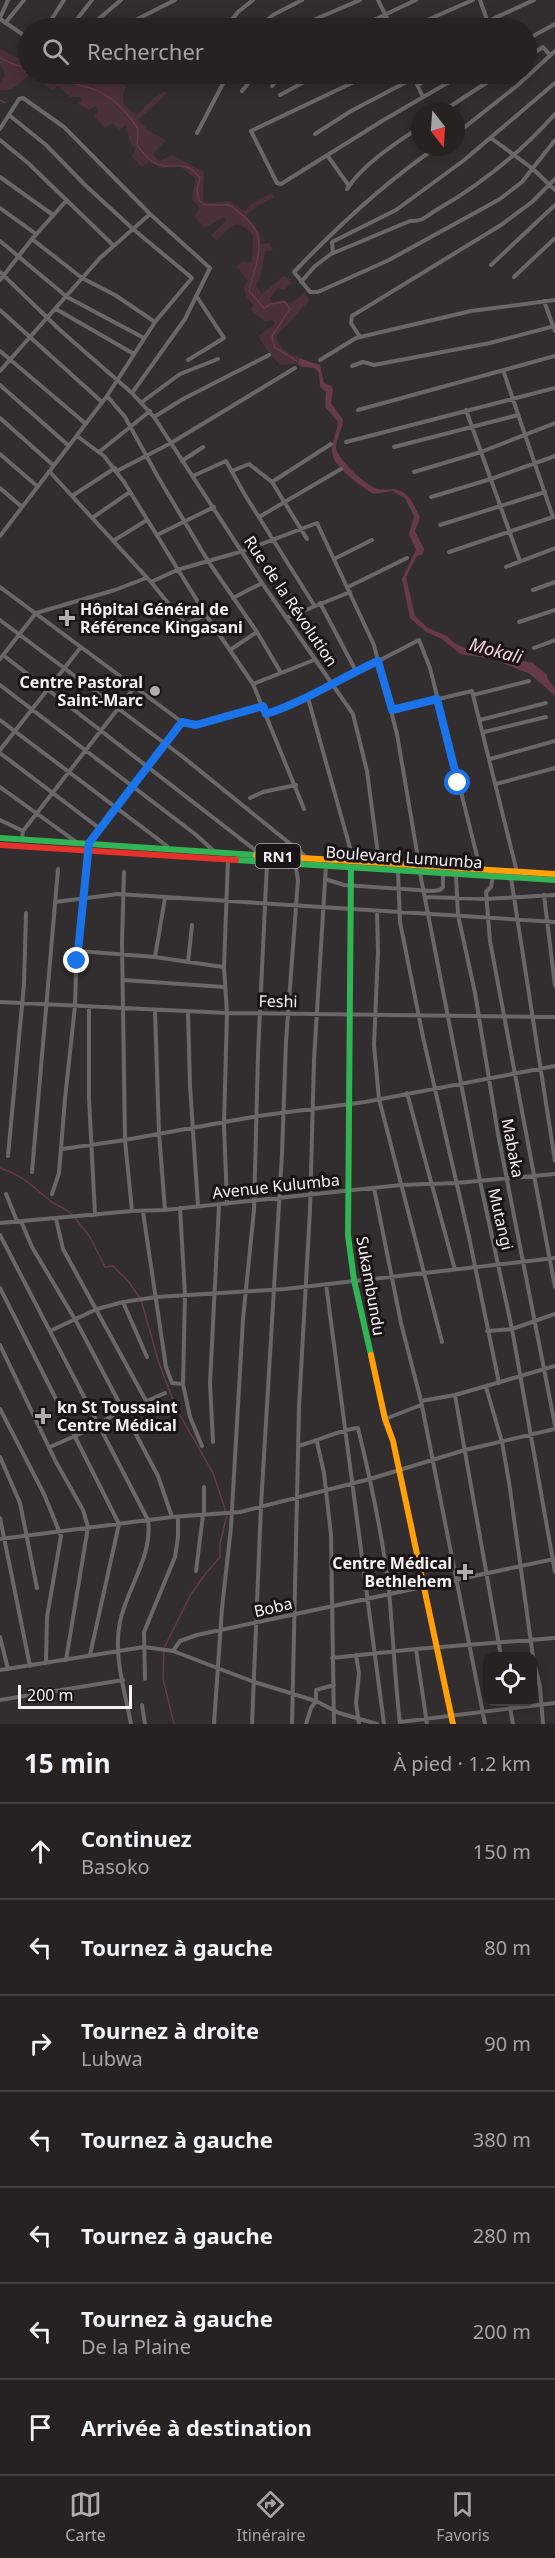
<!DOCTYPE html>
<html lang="fr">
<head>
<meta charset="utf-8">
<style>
	:root { --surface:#262222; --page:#2e2a2a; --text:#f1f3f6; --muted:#a4a4a5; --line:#423f40; --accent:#b3acad }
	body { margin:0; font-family:"Noto Sans",sans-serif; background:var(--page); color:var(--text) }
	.controls { position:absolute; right:18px; bottom:18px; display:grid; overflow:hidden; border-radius:12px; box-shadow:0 3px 15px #0003 }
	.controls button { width:54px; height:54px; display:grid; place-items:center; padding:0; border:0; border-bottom:2px solid var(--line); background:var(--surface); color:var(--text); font:30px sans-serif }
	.compass { position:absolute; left:411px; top:102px; width:54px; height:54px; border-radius:50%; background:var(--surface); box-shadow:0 3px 15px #0003; rotate:163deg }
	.scale { position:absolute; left:18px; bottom:15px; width:114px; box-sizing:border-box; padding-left:6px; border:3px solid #f8f0f2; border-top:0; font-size:16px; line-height:21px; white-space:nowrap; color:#f8f0f2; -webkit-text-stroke:4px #191415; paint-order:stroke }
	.stop { position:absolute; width:18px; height:18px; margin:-14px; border:4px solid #1a73e8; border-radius:50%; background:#fff }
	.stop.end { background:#1a73e8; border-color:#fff; box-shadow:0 2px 6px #0008 }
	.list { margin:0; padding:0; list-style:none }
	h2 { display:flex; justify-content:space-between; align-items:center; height:78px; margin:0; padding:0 24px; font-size:26px }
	h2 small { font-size:20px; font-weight:400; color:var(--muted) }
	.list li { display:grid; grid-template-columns:39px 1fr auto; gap:18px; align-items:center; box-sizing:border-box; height:96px; padding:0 24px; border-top:2px solid var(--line) }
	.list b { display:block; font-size:22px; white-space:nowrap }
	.list p { margin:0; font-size:20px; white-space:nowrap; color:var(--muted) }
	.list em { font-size:20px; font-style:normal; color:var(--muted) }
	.icon { flex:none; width:33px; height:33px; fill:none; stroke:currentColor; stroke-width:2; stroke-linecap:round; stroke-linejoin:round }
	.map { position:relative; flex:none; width:555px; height:1724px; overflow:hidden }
	.search { position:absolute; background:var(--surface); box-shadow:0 3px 15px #0003; left:18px; right:18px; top:18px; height:66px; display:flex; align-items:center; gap:15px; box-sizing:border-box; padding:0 21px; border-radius:33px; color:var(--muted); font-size:22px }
	.sheet { height:750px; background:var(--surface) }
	nav { display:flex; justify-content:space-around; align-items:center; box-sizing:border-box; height:84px; border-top:2px solid var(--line); background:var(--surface); font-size:16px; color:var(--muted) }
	nav a { display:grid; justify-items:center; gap:3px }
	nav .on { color:var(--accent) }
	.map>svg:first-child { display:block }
	.green { fill:#4a3038 }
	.water { fill:#673a49 }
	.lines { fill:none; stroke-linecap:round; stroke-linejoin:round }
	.stream { stroke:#673a49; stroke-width:1.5 }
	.street { stroke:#6a6768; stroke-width:4 }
	.fast { stroke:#30b455; stroke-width:6 }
	.slow { stroke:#ff9f0a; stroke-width:6 }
	.jam { stroke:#e5322d; stroke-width:6 }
	.route { stroke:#1a73e8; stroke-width:8 }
	.poi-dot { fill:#b3acad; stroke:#191415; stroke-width:2 }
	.labels { text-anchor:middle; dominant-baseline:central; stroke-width:6; stroke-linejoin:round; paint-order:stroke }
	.shield { fill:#191415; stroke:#b5aeb0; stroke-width:1.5 }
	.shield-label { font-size:15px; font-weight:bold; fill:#f8f0f2 }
	.street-label { font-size:16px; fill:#f8f0f2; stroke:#191415 }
	.poi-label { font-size:16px; font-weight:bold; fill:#f8f0f2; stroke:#191415; text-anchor:start }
	.water-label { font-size:18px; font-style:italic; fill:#f7d4de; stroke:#191415 }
</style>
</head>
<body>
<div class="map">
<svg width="555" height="1724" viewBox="0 0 555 1724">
	<rect width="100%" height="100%" fill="#322d2e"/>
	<path class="green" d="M0,49L28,63V74H31C20,82 16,92 0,90V82L5,75L0,63Z
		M37,74H66L80,83L87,77L97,81L103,74L126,86L123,94L124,105L137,115L152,99L165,91L167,94L138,120L149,131L166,140L153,154L159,161L172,155L204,172L203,201L209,203L230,201L244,211L254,202L271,193L275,197L259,205L246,215L259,232L261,244L270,243L273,250L265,251L260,279L256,285L262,294L283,276L290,278L292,283L284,290L278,288L270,298L273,302L284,300L290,304L305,293L310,301C300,308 300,311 293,319C287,327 279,329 276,338L283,349L299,358L298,364L280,365L268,352L258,336L275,324L272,320L265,322L251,310L253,305L246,296L244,286L248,281L236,266L243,261L247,263L252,261L253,236C236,216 231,227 216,241L211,235L227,220L224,217L205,228L194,216L200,208L192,199L195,178L178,165L162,168L149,162L142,167L132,157L135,149L130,142L126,125L119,130L113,123L105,128L94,116L99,111L96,106L89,110L78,104L81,100L80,97H70L58,86L53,90L36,79Z"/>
	<path class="water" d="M299,358L320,365L324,383L331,386L333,389L331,403L343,420C342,429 337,438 336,447C336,458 367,487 378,489C386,491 393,487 401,491C411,496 415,508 420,518L415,531L424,549L423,554L417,556L406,577L415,616L428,628L447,636L456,644L474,652L490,647L509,658L533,663L547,675V678L555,689V696L530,674L493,659L460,654L442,639L426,632L410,618L402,579L416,550L409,534L414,516L405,498L392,491L373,494C360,485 331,467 332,450C332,441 337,432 338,422L325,407L326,392L320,387L319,373L315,368L302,367L298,364Z"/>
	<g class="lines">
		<path class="stream" d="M0,58L15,65L28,67
			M63,74C78,89 79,83 96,90C114,98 128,113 138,129L137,145C142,152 150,162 159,165C178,169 185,159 200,178L197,189L199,201L205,205H230C238,212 249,219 255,229C265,245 253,274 249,291L264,308L271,304L285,302L290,309L272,336L274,347L297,361
			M0,100L5,103
			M0,1168C22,1175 31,1185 48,1199C55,1205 65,1208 72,1214
			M75,1218L90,1237L105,1267L113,1266L129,1282L141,1300L159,1363L176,1408L213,1473L227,1515L220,1544V1557L206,1573L191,1594L164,1648L163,1679L174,1724"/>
		<path class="street" d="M378,0L392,28
			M480,0L490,28
			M0,18L8,0
			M0,19L28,38
			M6,22L24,0
			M46,28L64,0
			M70,28L92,0
			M88,28L121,0
			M120,28L175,0
			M225,28L238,12L253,0
			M258,28L273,15L302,0
			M295,28L360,0
			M357,28L416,0
			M409,28L473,0
			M473,28L534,0
			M526,40L555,24
			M526,58L543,47L550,55
			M371,74L251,131L277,183L281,184L382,121L463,74
			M412,74L423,97
			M418,85L436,74
			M272,86L283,74
			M242,91L256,74
			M280,95L319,74
			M443,111L500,74
			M0,129L19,99L23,98L64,127L150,214L210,268L185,319L132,393
			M197,133L228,74
			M315,134L351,111L414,78
			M456,134L518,85L555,51
			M491,138L533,169L555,190
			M0,140L28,163L113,245
			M437,147C385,182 338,226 294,272L310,292H318L389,260L500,199L522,182L555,140
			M327,155L349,186
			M0,177L53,215
			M347,189C364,163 395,144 420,127
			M0,208L36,234
			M32,239L82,278L115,295L155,322
			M0,241L67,297L144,338
			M333,253L332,242L396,210L463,161L555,83
			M491,265L555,205
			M0,272L61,331L132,393L154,417L262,583L353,714L367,771L379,862
			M514,277L555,238
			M0,280L32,239L67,200
			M301,282L315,266L331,254L410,221C424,222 427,215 438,209C483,183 521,152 555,114
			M544,301L555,331
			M56,309L134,354
			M0,310L102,402
			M360,337L351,323L352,316L501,225L532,202L555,179
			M0,351L86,424
			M188,360L224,338L197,297
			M320,360L356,338L471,311L555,300
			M352,366L363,362L374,365L490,343L555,326
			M0,371L100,258L150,214
			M0,385L69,446
			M107,396L125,417L158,477L208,561L257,632L281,673
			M142,402L180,374L218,359
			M358,410L555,356
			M466,410L520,561
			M154,417L183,399L269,355
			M0,418L53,465
			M77,436L104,456L124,482L206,615L253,684L304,809
			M346,442L555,388
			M394,447L518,415
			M99,452L150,411
			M0,454L37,486
			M182,461L203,447
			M49,471L151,582L185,624L206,615
			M117,471L171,443L295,368
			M232,471L249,464L272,482L307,539
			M414,472L481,452L555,423
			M193,476L226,461L245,495L314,605
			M272,482L331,444
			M0,488L22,507
			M72,496L115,468
			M431,497L491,479L555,456
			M259,517L341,469
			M92,518L130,492
			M440,525L545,492
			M157,535L214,507
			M0,536L107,396L155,322L192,278L133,229L85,185L46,145L9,115
			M113,541L147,520
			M449,552L553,517L503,370
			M334,559L372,540
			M506,567L555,548
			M151,582L177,570L243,551L317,523L374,645L397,734L419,864
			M0,587L186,725H196L263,706
			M348,587L407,558
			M533,590L555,582
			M233,598L262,583
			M320,603L356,671
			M286,618L350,592
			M0,620L183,757L304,855
			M519,622L555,610
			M534,648L555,640
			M230,650L257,632
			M3,655L259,853
			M0,659L36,613L115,590L146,578
			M253,684L314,660
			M0,685L195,834L215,852
			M473,695L529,681
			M308,698L354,862
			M392,710L472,691L517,872
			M266,714L299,702L419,640L430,668L480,868
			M0,720L167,846
			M480,720L546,703
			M484,732L546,717
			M0,750L81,647
			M0,753L99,828
			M490,759L555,741
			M496,784L555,768
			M0,787L75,841
			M250,798L263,792L296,785
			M0,820L23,831L22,839
			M23,831L134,688
			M89,843L182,722
			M124,872L122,942L125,1140L132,1211
			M398,872L400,922L423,1037L469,1237L499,1383
			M420,873L480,1181L512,1329L555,1572
			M456,875L458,915L475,993L498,1134L555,1425
			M493,876L491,887L486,892L490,941L555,1287
			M511,878L555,1161
			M325,879L344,885L433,891L440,890L443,887V874
			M544,895L555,986
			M426,897L486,899L555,895
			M55,902L118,894L555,922
			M377,911L378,951L374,1045L379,1099L442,1342
			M78,951L155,957L223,967
			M155,957L165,898
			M188,962L192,925
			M123,980L224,987
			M0,1002L227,1013L555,1017
			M89,1007V1098L95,1215
			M155,1011L159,1133L165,1210
			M188,1012L190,1086L198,1206
			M407,1093L455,1270
			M62,1149L125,1140L258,1116L365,1102L555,1066
			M8,1156L24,984L26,913
			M32,1172L58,869
			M374,1188L401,1323L421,1401L485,1724
			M6,1194L17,1221
			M52,1194L59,1173L65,1099L75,1006L76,972L87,850
			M227,1204L224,1124L227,1013L224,967L228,859
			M180,1208L185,1295L183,1384L190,1417L202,1446
			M143,1212L166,1367L172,1383L183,1384
			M56,1219L63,1249L150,1408
			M21,1221L32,1247L76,1321L158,1476L172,1517
			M0,1223L132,1211L165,1210L401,1185L456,1183L555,1174
			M0,1235L148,1520C153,1556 127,1588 120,1622C113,1655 125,1692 131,1724
			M326,1284L384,1724
			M0,1288L119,1524L90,1655
			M123,1302L147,1357
			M50,1331L97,1309L123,1302L157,1297L285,1289L555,1258
			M487,1331L512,1329L555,1314
			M0,1345L56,1462L83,1510L88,1527L66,1660
			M486,1387L502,1442L509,1482L533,1657L540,1687L543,1724
			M455,1395L501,1656
			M147,1401L165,1393
			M421,1401L455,1395L555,1366
			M0,1409L44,1494L61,1536L47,1617L46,1663
			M385,1419L421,1405
			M213,1442L210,1383L219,1205
			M317,1442L324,1473L331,1535L334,1724
			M298,1446C314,1442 346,1428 358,1428C371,1482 383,1536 389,1591C393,1635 395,1680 400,1724
			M50,1447L93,1428L121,1410
			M0,1457L20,1503L37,1588
			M204,1515V1487
			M0,1518L30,1666
			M0,1539L172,1517L240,1512L370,1479L465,1450L555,1429
			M196,1571L203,1515
			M0,1637L8,1669
			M416,1649L427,1724
			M173,1651L254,1682L316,1701L339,1713L377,1724
			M356,1655L359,1673L356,1703L359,1724
			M332,1658L416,1649L555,1638
			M0,1670L144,1647L173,1651L180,1641L197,1635L554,1559
			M145,1679L144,1632L175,1557L178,1537V1517
			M0,1700L123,1680
			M509,1702L513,1724
			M142,1705L145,1724
			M400,1722L555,1703
			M214,1724L222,1608L231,1527L243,1319L254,1210L258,1054L267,863
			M252,1724L261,1506L282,1154L286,1041L298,880L295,863
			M292,1724L299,1407L310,1210L314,1060L326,865
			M306,1724L311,1708L316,1701V1690L334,1685"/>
		<path class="fast" d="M0,838L256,855
			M236,860L555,880
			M351,868L348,1235L354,1280L371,1355"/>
		<path class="slow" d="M256,855L555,874
			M371,1355L385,1419L393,1441L453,1724"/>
		<path class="jam" d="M0,845L236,860"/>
	</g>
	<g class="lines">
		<path class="route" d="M77,961L89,843L182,722L196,725L263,706L266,714C306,701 340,678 378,661L392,710L437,699L458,783"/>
	</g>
	<g class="poi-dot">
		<path d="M64 609h6v6h6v6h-6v6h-6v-6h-6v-6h6z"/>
		<circle cx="155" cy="691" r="6"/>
		<path d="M40 1407h6v6h6v6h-6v6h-6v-6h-6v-6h6z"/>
		<path d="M462 1563h6v6h6v6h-6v6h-6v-6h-6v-6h6z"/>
	</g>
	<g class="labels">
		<rect class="shield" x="255.5" y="844" width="45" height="24" rx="4.5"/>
		<g class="shield-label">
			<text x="278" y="856">RN1</text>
		</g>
		<g class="street-label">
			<text transform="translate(291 601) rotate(56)">Rue de la Révolution</text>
			<text transform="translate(404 857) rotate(4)">Boulevard Lumumba</text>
			<text transform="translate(278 1001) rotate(1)">Feshi</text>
			<text transform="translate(513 1148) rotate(79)">Mabaka</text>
			<text transform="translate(276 1186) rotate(-6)">Avenue Kulumba</text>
			<text transform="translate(501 1219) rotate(77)">Mutangi</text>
			<text transform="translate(371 1286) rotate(80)">Sukambundu</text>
			<text transform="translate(273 1607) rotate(-13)">Boba</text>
		</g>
		<g class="poi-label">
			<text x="80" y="609">Hôpital Général de<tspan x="80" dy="18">Référence Kingasani</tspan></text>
			<text x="143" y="682" text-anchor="end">Centre Pastoral<tspan x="143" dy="18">Saint-Marc</tspan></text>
			<text x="57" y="1407">kn St Toussaint<tspan x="57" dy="18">Centre Médical</tspan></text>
			<text x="452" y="1563" text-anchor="end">Centre Médical<tspan x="452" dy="18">Bethlehem</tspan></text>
		</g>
		<g class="water-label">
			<text transform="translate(496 650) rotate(15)">Mokali</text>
		</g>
	</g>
</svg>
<div class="controls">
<button><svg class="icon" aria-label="locate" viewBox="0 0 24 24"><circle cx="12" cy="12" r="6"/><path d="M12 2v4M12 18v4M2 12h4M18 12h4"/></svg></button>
</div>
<svg class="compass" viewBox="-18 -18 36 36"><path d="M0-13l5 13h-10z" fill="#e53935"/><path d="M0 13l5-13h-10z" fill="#a4a4a5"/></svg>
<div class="scale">200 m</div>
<div class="stop" style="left:458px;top:783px"></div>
<div class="stop end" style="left:77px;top:961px"></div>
<div class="search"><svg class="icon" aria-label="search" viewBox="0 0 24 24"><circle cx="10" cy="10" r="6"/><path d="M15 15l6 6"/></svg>Rechercher</div>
</div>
<section class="sheet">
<h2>15 min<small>À pied · 1.2 km</small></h2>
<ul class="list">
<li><svg class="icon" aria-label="ahead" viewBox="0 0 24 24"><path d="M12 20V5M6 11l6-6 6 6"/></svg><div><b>Continuez</b><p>Basoko</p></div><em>150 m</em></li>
<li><svg class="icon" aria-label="left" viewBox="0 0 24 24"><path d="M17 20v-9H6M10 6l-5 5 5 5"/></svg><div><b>Tournez à gauche</b></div><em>80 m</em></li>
<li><svg class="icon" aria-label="right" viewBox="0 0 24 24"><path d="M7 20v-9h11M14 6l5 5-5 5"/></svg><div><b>Tournez à droite</b><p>Lubwa</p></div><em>90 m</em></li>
<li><svg class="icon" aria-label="left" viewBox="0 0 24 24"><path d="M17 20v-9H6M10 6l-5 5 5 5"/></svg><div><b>Tournez à gauche</b></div><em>380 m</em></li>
<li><svg class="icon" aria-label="left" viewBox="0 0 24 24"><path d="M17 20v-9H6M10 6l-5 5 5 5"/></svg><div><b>Tournez à gauche</b></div><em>280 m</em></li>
<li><svg class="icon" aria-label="left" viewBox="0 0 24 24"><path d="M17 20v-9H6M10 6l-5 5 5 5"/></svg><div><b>Tournez à gauche</b><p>De la Plaine</p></div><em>200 m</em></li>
<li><svg class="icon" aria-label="arrive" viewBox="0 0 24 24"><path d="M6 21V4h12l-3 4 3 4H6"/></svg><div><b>Arrivée à destination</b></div></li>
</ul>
</section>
<nav>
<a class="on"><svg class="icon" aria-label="map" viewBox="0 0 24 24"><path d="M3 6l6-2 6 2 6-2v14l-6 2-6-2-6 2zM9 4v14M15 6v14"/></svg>Carte</a>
<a><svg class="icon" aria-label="directions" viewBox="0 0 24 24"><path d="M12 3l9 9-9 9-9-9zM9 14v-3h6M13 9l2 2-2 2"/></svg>Itinéraire</a>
<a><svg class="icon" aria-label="saved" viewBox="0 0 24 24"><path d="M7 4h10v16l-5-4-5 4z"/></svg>Favoris</a>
</nav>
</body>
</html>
